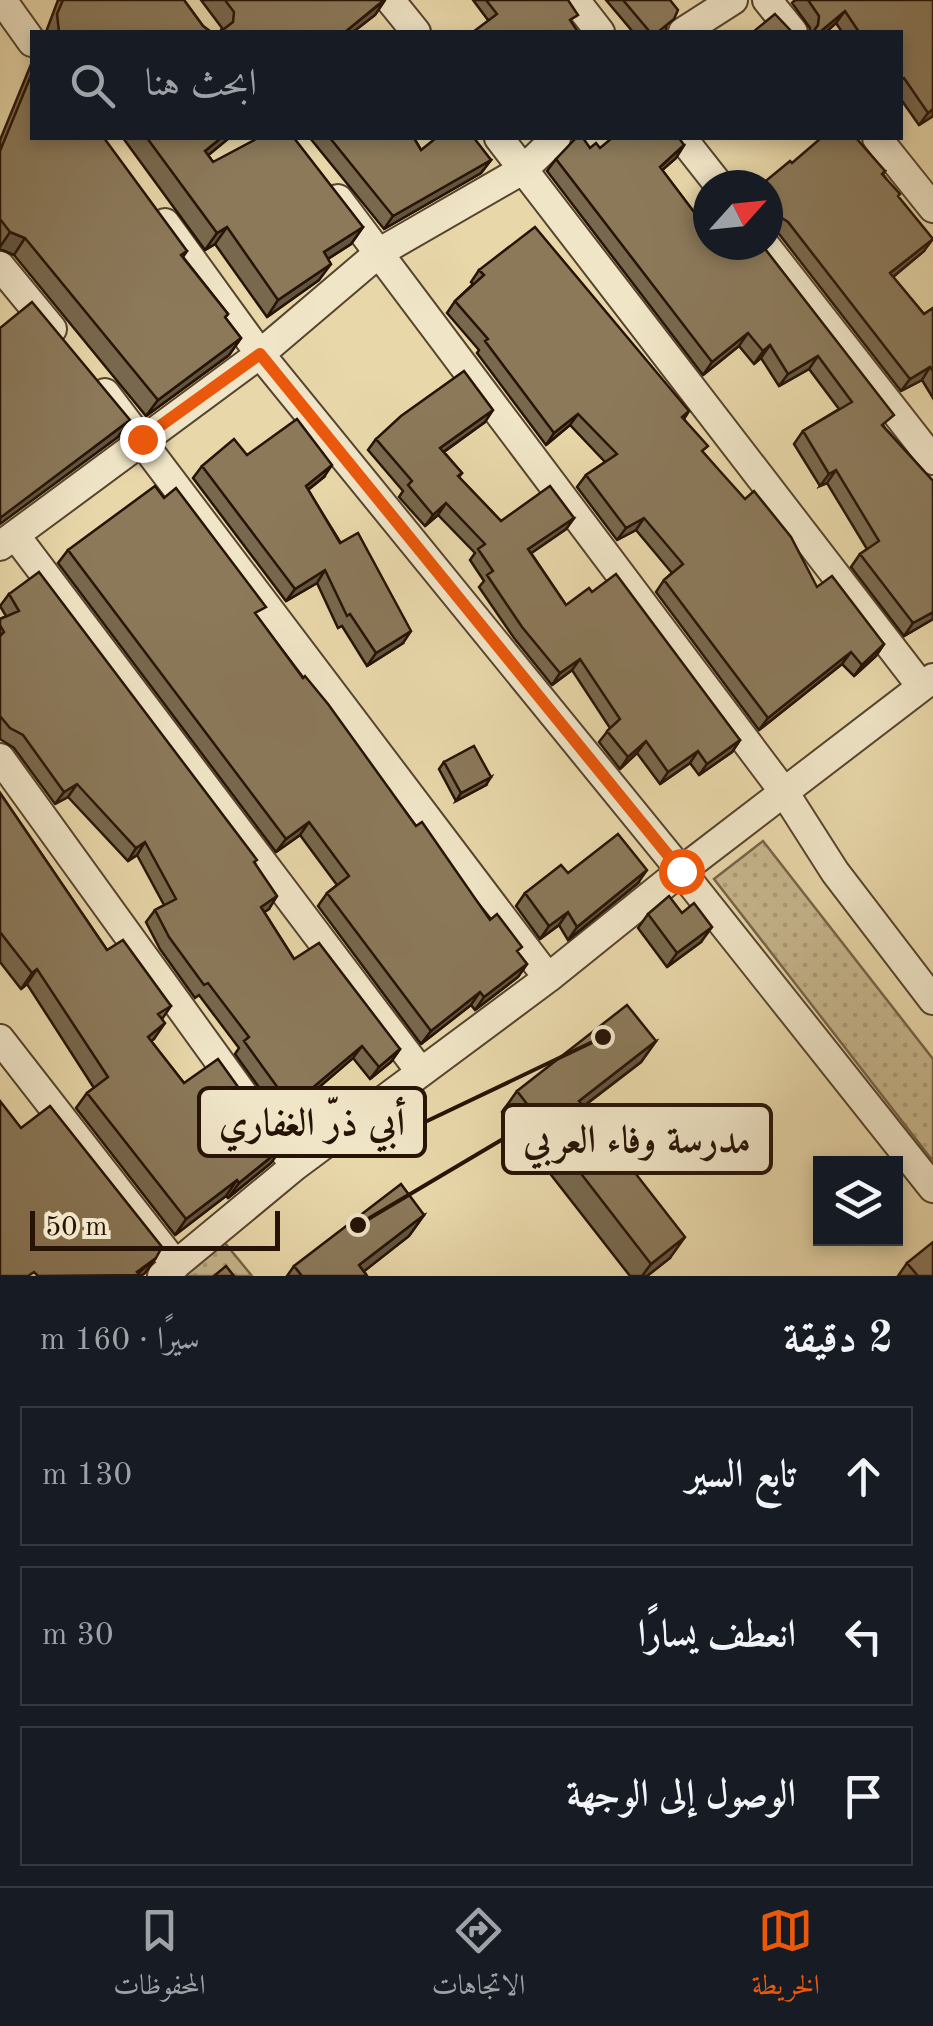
<!DOCTYPE html>
<html lang="ar">
<head>
<meta charset="utf-8">
<style>
	:root { --surface:#171b24; --page:#242831; --text:#f1f3f6; --muted:#9ea1a6; --line:#363941; --accent:#ea580c }
	body { margin:0; font-family:"Old Standard TT",Amiri,serif; background:var(--page); color:var(--text); direction:rtl }
	.controls { position:absolute; right:30px; bottom:30px; display:grid; overflow:hidden; border-radius:0px; box-shadow:0 5px 15px #0003 }
	.controls button { width:90px; height:90px; display:grid; place-items:center; padding:0; border:0; border-bottom:2px solid var(--line); background:var(--surface); color:var(--text); font:50px sans-serif }
	.compass { position:absolute; left:693px; top:170px; width:90px; height:90px; border-radius:50%; background:var(--surface); box-shadow:0 5px 15px #0003; rotate:63deg }
	.scale { position:absolute; left:30px; bottom:25px; width:250px; box-sizing:border-box; padding-left:10px; border:5px solid #261305; border-top:0; font-size:28px; line-height:35px; white-space:nowrap; color:#261305; -webkit-text-stroke:8px #f0e5c7; paint-order:stroke }
	.stop { position:absolute; width:30px; height:30px; margin:-22px; border:8px solid #ea580c; border-radius:50%; background:#fff }
	.stop.end { background:#ea580c; border-color:#fff; box-shadow:0 2px 10px #0008 }
	.list { margin:0; padding:0; list-style:none }
	h2 { display:flex; justify-content:space-between; align-items:center; height:130px; margin:0; padding:0 40px; font-size:42px }
	h2 small { font-size:32px; font-weight:400; color:var(--muted) }
	.list li { display:grid; grid-template-columns:65px 1fr auto; gap:30px; align-items:center; box-sizing:border-box; height:140px; margin:0 20px 20px; padding:0 20px; border:2px solid var(--line); border-radius:0px }
	.list b { display:block; font-size:38px; white-space:nowrap }
	.list em { font-size:32px; font-style:normal; color:var(--muted) }
	.icon { flex:none; width:55px; height:55px; fill:none; stroke:currentColor; stroke-width:2; stroke-linecap:round; stroke-linejoin:round }
	.map { position:relative; flex:none; width:933px; height:1276px; overflow:hidden; direction:ltr }
	.search { position:absolute; background:var(--surface); box-shadow:0 5px 15px #0003; left:30px; right:30px; top:30px; height:110px; display:flex; align-items:center; gap:25px; box-sizing:border-box; padding:0 35px; border-radius:0px; color:var(--muted); font-size:38px }
	.sheet { height:610px; background:var(--surface) }
	nav { display:flex; justify-content:space-around; align-items:center; box-sizing:border-box; height:140px; border-top:2px solid var(--line); background:var(--surface); font-size:28px; color:var(--muted) }
	nav a { display:grid; justify-items:center; gap:5px }
	nav .on { color:var(--accent) }
	.map>svg:first-child { display:block }
	.park { fill:url(#park-dots); stroke:#766449; stroke-width:2.5 }
	.lines { fill:none; stroke-linecap:round; stroke-linejoin:round }
	.minor-casing { stroke:#56442e; stroke-width:32 }
	.minor { stroke:#f0e5c7; stroke-width:28 }
	.wall { fill:#78684d; stroke:#261305; stroke-width:2.5 }
	.shaded-wall { fill:#61553f; stroke:#261305; stroke-width:2.5 }
	.building { fill:#8b795a; stroke:#261305; stroke-width:2.5 }
	.route { stroke:#ea580c; stroke-width:12 }
	.leader { fill:none; stroke:#261305; stroke-width:4 }
	.callout-dot { fill:#261305; stroke:#f0e5c7; stroke-width:4 }
	.callout { fill:#f0e5c7; stroke:#261305; stroke-width:4 }
	.callout-label { font-size:38px; text-anchor:middle; font-weight:bold; fill:#261305 }
</style>
</head>
<body>
<div class="map">
<svg width="933" height="1276" viewBox="0 0 933 1276">
	<defs>
		<pattern id="park-dots" width="8" height="8" patternUnits="userSpaceOnUse" patternTransform="scale(2.5)"><rect width="8" height="8" fill="#c7b68d"/><path d="M2 2h.1M6 6h.1" fill="none" stroke="#ab9c78" stroke-width="1.8" stroke-linecap="round"/></pattern>
	</defs>
	<rect width="100%" height="100%" fill="#e8d7a9"/>
	<filter id="stains"><feTurbulence type="fractalNoise" baseFrequency=".002" numOctaves="4"/><feColorMatrix values="0 0 0 0 .2 0 0 0 0 .09 0 0 0 0 .02 0 0 0 .5 -.17"/></filter>
	<radialGradient id="worn" r=".72"><stop offset=".6" stop-color="#630" stop-opacity="0"/><stop offset="1" stop-color="#630" stop-opacity=".3"/></radialGradient>
	<path class="park" d="M763,841L933,1059V1161L714,879Z
		M225,1243L252,1276H183Z"/>
	<g class="lines">
		<g class="minor-casing">
			<path id="minor" d="M2,0L32,42
				M390,0L416,32
				M575,0L600,32
				M767,0L793,32
				M683,32L733,0
				M499,138L921,686
				M682,138L719,185
				M877,138L933,208
				M338,199L784,792L835,872L933,1000
				M165,223L260,354L681,871L933,1188
				M765,245L933,460
				M0,266L52,329
				M105,393L548,978
				M15,535L420,1071
				M0,546L260,354L380,252L524,169L556,138
				M0,758L295,1166
				M0,1039L176,1265
				M162,1276L295,1166L548,978L681,871L933,678"/>
		</g>
		<use href="#minor" class="minor"/>
	</g>
	<path class="wall" d="M58,0H184L203,26L211,32H220L222,28L201,0H385L375,15L353,32H46Z
		M473,0H568L488,20Z
		M606,0H670L666,30L664,32H633Z
		M795,0H933V116L919,125L900,98V32H842L836,23L826,32H810V28L792,3Z
		M32,62V138L187,251L183,257L228,314L225,318L241,338L229,355L146,416L14,255L0,249V140Z
		M123,138H229L208,155L213,162L363,227L351,244L328,259L319,280L267,317L215,244L205,250Z
		M310,138H414L421,150L491,160L481,173L384,229Z
		M684,145L676,158L662,170L700,220L762,245L885,428L933,481V619L904,636L851,567L860,554L867,549L827,483L820,486L794,444L803,431L839,409L809,369L779,386L761,358L754,364L739,346L703,375L547,171L556,159L590,148Z
		M792,163L885,171L883,174L898,197L924,251L893,277L924,314L933,308V398L922,380L901,391L779,234L771,229H768V185Z
		M479,270L689,411L684,419L703,452L817,587L884,644L876,656L854,676L842,664L759,730L656,592L664,580L672,573L636,530L617,540L577,487L586,475L605,462L570,425L546,445L477,353L479,350L447,313L455,301L473,284L471,282Z
		M485,422L444,452L462,473L459,477L501,521L574,518L566,529L531,553L566,605L740,740L732,752L699,775L690,763L660,784L637,753L620,769L599,742L610,728L572,670L552,685L514,638L479,587L484,581L470,560L475,553L438,515L425,526L399,497L403,491L368,450L376,439Z
		M247,455L324,477L308,490L403,643L367,666L342,626L338,628L317,583L286,601L193,478L202,466Z
		M68,550L258,618L416,826L527,964L518,977L475,1010L471,1005L421,1044L318,906L327,893L337,885L300,835L276,852L58,563Z
		M9,594L255,863L269,909L264,912L294,959L400,1049L391,1062L370,1079L353,1058L282,1119L235,1054L239,1048L199,995L195,998L160,949L146,922L155,910L164,905L137,855L128,861L68,797L55,804L14,748L0,739V619L6,616L0,606Z
		M444,762L486,785L456,801L439,769Z
		M0,793L107,950L171,1006L162,1019L154,1039L151,1041L184,1083L271,1163L228,1198L226,1196L175,1235L76,1108L87,1093L94,1088L27,984L21,989L0,962Z
		M568,873L638,883L568,940L559,925L540,939L516,906L525,893Z
		M648,914L701,942L667,967L638,928Z
		M656,1041L641,1062L584,1106L670,1258L647,1276H630L502,1112L517,1091Z
		M424,1215L409,1236L364,1271L367,1276H287L294,1266Z
		M907,1263L933,1276H898Z"/>
	<path class="shaded-wall" d="M385,0L375,15L353,32H345Z
		M845,11L836,23L826,32H820Z
		M933,109V116L919,125L928,113Z
		M221,138H229L194,167L205,151Z
		M684,145L676,158L651,180L660,167Z
		M491,160L481,173L384,229L393,216Z
		M779,216L771,229H768V218Z
		M227,227L215,244L205,250L217,233Z
		M363,227L351,244L312,269L324,252Z
		M10,232L25,238L14,255L0,249V247Z
		M933,239L924,251L882,286L890,273Z
		M331,264L319,280L267,317L278,300Z
		M748,333L739,346L703,375L712,362Z
		M241,338L229,355L146,416L158,400Z
		M770,345L761,358L754,364L763,351Z
		M818,356L809,369L779,386L788,374Z
		M930,367L922,380L901,391L910,379Z
		M493,410L485,422L432,460L440,448Z
		M578,414L570,425L546,445L554,433Z
		M130,420L118,437L0,524V517Z
		M332,465L324,477L297,498L306,486Z
		M836,470L827,483L820,486L829,474Z
		M446,503L438,515L425,526L433,515Z
		M574,518L566,529L520,561L528,549Z
		M644,518L636,530L617,540L626,528Z
		M325,570L317,583L286,601L295,589Z
		M933,612V619L904,636L913,623Z
		M411,631L403,643L367,666L376,653Z
		M884,644L876,656L854,676L862,665Z
		M851,652L842,664L759,730L768,718Z
		M580,659L572,670L552,685L560,673Z
		M740,740L732,752L699,775L707,764Z
		M646,741L637,753L620,769L628,757Z
		M698,751L690,763L660,784L668,772Z
		M491,777L486,785L456,801L461,793Z
		M77,784L68,797L55,804L64,792Z
		M309,822L300,835L276,852L286,839Z
		M145,842L137,855L128,861L136,848Z
		M647,870L638,883L568,940L577,927Z
		M277,896L269,909L252,920L261,907Z
		M568,912L559,925L540,939L549,926Z
		M712,927L701,942L667,967L677,953Z
		M527,964L518,977L475,1010L484,997Z
		M37,969L27,984L21,989L32,973Z
		M480,992L471,1005L421,1044L431,1031Z
		M165,1023L154,1039L137,1052L148,1037Z
		M656,1041L641,1062L564,1121L579,1101Z
		M362,1046L353,1058L282,1119L291,1106Z
		M400,1049L391,1062L370,1079L379,1067Z
		M282,1148L271,1163L228,1198L239,1183Z
		M237,1180L226,1196L175,1235L186,1219Z
		M424,1215L409,1236L358,1276L359,1265Z
		M685,1237L670,1258L647,1276H642L651,1264Z
		M156,1258L145,1273L141,1276H135Z"/>
	<path class="building" d="M63,0H184L203,26L211,32H220L233,22L234,12L225,0H384L345,32H59L57,14Z
		M486,0H568L578,15L570,20L578,32H473L497,14Z
		M623,0H670L678,10L674,19L658,32H650Z
		M808,0H933V109L928,113L904,78L900,80V32H859L845,11L820,32H813L818,25L819,16Z
		M775,14L792,32H753Z
		M32,73V138H104L187,251L181,255L228,314L225,317L241,338L158,400L25,238L10,232L0,219V151Z
		M147,138H221L205,151L213,162L258,138H294L363,227L324,252L331,264L278,300L227,227L217,233Z
		M330,138H414L421,150L436,138H474L491,160L393,216Z
		M576,138H583L590,148L596,143L600,148L612,138H679L684,145L660,167L700,220L708,213V245H762L894,415L882,425L933,481V612L913,623L860,554L879,541L836,470L829,474L803,431L852,402L818,356L788,374L770,345L763,351L748,333L712,362L556,159Z
		M821,138H856L885,171L882,174L900,194L898,196L933,239L890,273L924,314L933,308V371L930,367L910,379L788,222L779,216L768,218V185H761L790,161L792,163Z
		M535,227L689,411L682,417L708,446L702,451L745,499L754,491L791,537L817,587L832,576L884,644L862,665L851,652L768,718L664,580L683,564L644,518L626,528L586,475L617,454L578,414L554,433L485,341L488,339L455,301L484,275L479,270Z
		M32,302L130,420L0,518V328Z
		M464,371L493,410L440,448L462,473L458,476L501,521L550,486L574,518L528,549L566,605L589,588L592,592L616,574L740,740L707,764L698,751L668,772L646,741L628,757L607,731L620,719L580,659L560,673L522,627L487,575L493,571L478,549L485,544L446,503L433,515L408,485L412,481L376,439L401,416Z
		M297,419L332,465L306,486L340,543L358,533L411,631L376,653L350,614L347,616L325,570L295,589L202,466L234,439L247,455Z
		M155,486L164,498L176,488L266,607L255,613L303,678L305,676L328,704L416,826L422,822L490,920L497,914L522,947L517,951L527,964L484,997L480,992L431,1031L327,893L349,876L309,822L286,839L68,550Z
		M39,572L257,860L254,862L277,896L261,907L294,959L319,943L400,1049L379,1067L362,1046L291,1106L244,1041L249,1037L208,983L204,985L169,937L155,910L176,899L145,842L136,848L77,784L64,792L23,735L10,728L0,716V636L4,632L0,625V619L19,611L9,594Z
		M474,746L491,777L461,793L444,762Z
		M0,793L107,950L123,940L171,1006L158,1014L165,1023L148,1037L184,1083L218,1059L282,1148L239,1183L237,1180L186,1219L87,1093L108,1077L37,969L32,973L0,932Z
		M618,834L647,870L577,927L568,912L549,926L525,893L561,865L568,873Z
		M669,896L682,913L694,903L712,927L677,953L648,914Z
		M627,1005L656,1041L579,1101L685,1237L651,1264L517,1091Z
		M0,1101L21,1128L50,1106L162,1247L156,1258L137,1272L140,1275L38,1276L34,1272L28,1276H0Z
		M401,1184L424,1215L359,1265L367,1276H302L294,1266Z
		M933,1242V1276H918L907,1263Z
		M226,1266L234,1276H214Z"/>
	<g class="lines">
		<path class="route" d="M142,439L260,354L681,871"/>
	</g>
	<path class="leader" d="M603 1037L425 1122M358 1225L503 1139"/>
	<g class="callout-dot">
		<circle cx="603" cy="1037" r="10"/>
		<circle cx="358" cy="1225" r="10"/>
	</g>
	<g class="callout">
		<rect x="199" y="1088" width="226" height="68" rx="10"/>
		<rect x="503" y="1105" width="268" height="68" rx="10"/>
	</g>
	<g class="callout-label">
		<text x="312" y="1135">أبي ذرّ الغفاري</text>
		<text x="637" y="1152">مدرسة وفاء العربي</text>
	</g>
	<rect width="100%" height="100%" filter="url(#stains)"/>
	<rect width="100%" height="100%" fill="url(#worn)"/>
</svg>
<div class="controls">
<button><svg class="icon" aria-label="layers" viewBox="0 0 24 24"><path d="M12 4l9 5-9 5-9-5zM3 14l9 5 9-5"/></svg></button>
</div>
<svg class="compass" viewBox="-18 -18 36 36"><path d="M0-13l5 13h-10z" fill="#e53935"/><path d="M0 13l5-13h-10z" fill="#9ea1a6"/></svg>
<div class="scale">50 m</div>
<div class="stop" style="left:681px;top:871px"></div>
<div class="stop end" style="left:142px;top:439px"></div>
<div class="search"><svg class="icon" aria-label="search" viewBox="0 0 24 24"><circle cx="10" cy="10" r="6"/><path d="M15 15l6 6"/></svg>ابحث هنا</div>
</div>
<section class="sheet">
<h2>2 دقيقة<small>سيرًا · 160 m</small></h2>
<ul class="list">
<li><svg class="icon" aria-label="ahead" viewBox="0 0 24 24"><path d="M12 20V5M6 11l6-6 6 6"/></svg><div><b>تابع السير</b></div><em>130 m</em></li>
<li><svg class="icon" aria-label="left" viewBox="0 0 24 24"><path d="M17 20v-9H6M10 6l-5 5 5 5"/></svg><div><b>انعطف يسارًا</b></div><em>30 m</em></li>
<li><svg class="icon" aria-label="arrive" viewBox="0 0 24 24"><path d="M6 21V4h12l-3 4 3 4H6"/></svg><div><b>الوصول إلى الوجهة</b></div></li>
</ul>
</section>
<nav>
<a class="on"><svg class="icon" aria-label="map" viewBox="0 0 24 24"><path d="M3 6l6-2 6 2 6-2v14l-6 2-6-2-6 2zM9 4v14M15 6v14"/></svg>الخريطة</a>
<a><svg class="icon" aria-label="directions" viewBox="0 0 24 24"><path d="M12 3l9 9-9 9-9-9zM9 14v-3h6M13 9l2 2-2 2"/></svg>الاتجاهات</a>
<a><svg class="icon" aria-label="saved" viewBox="0 0 24 24"><path d="M7 4h10v16l-5-4-5 4z"/></svg>المحفوظات</a>
</nav>
</body>
</html>
